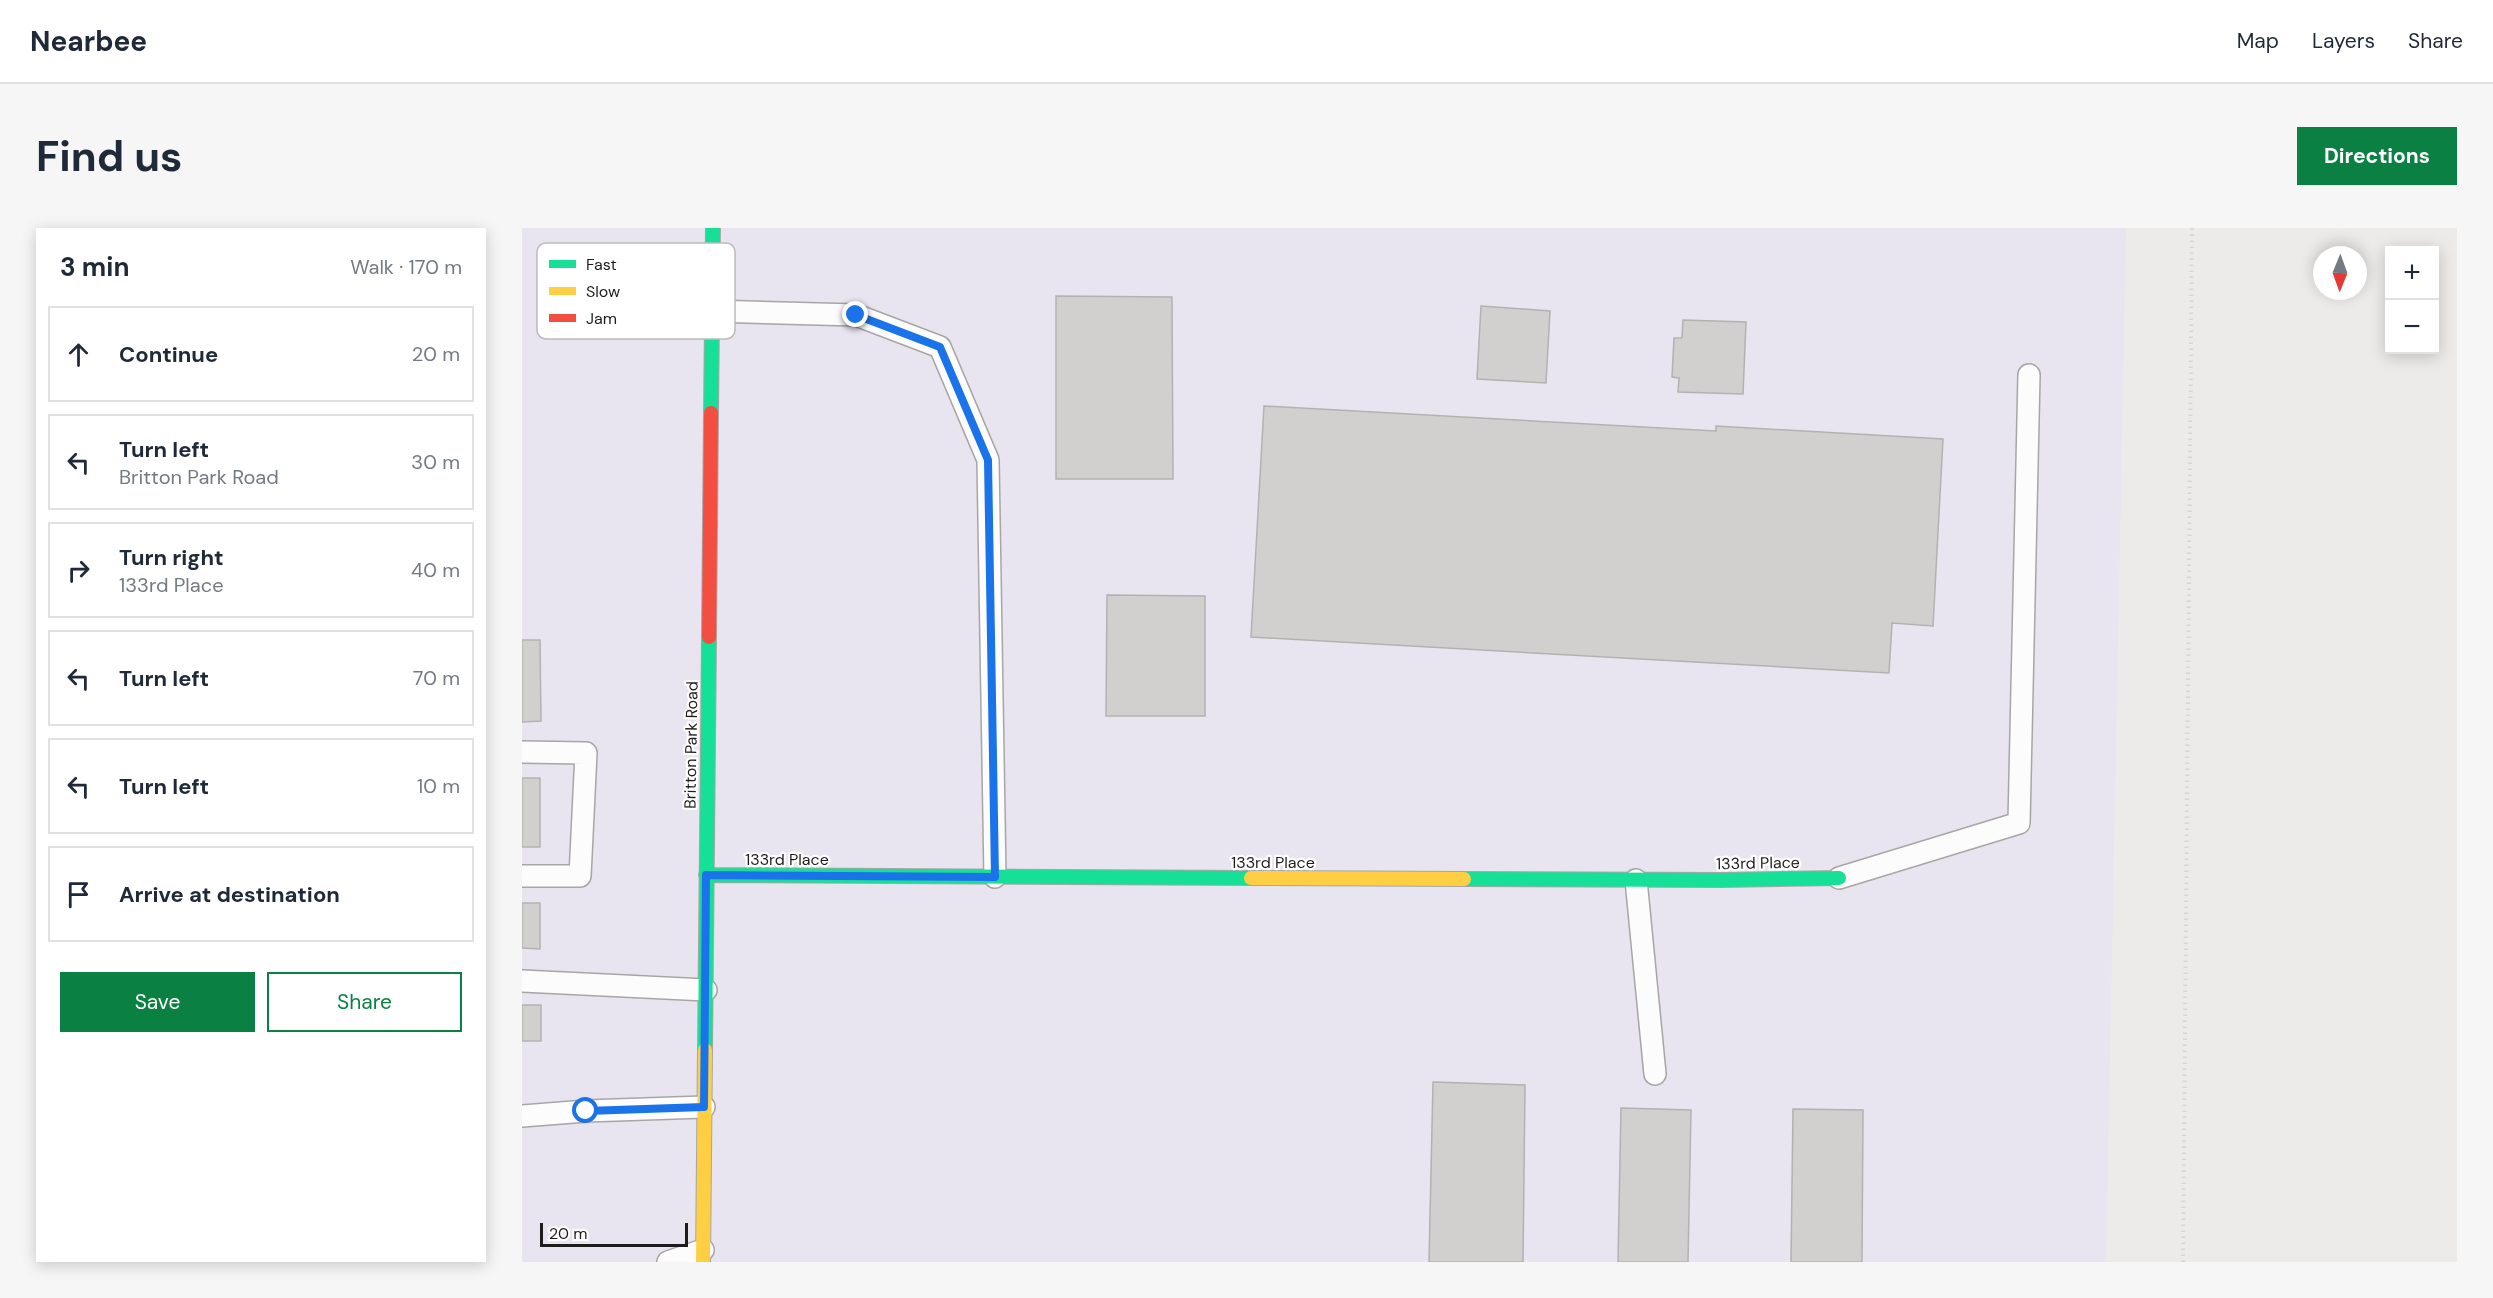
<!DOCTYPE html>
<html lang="en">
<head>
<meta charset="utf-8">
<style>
	:root { --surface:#fff; --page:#f6f6f7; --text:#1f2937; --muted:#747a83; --line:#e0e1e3; --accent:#0b8043 }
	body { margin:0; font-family:"DM Sans",sans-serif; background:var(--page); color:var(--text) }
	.controls { position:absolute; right:18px; top:18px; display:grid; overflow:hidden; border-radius:0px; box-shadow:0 3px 15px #0003 }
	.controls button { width:54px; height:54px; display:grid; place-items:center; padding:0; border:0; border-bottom:2px solid var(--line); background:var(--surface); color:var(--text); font:30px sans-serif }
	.compass { position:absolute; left:1791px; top:18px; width:54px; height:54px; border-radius:50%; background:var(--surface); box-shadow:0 3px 15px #0003; rotate:181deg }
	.scale { position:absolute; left:18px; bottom:15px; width:148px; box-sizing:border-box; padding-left:6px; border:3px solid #1e1d1b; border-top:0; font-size:16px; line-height:21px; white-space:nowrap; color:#1e1d1b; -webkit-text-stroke:4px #fff; paint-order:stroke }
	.stop { position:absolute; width:18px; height:18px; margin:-14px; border:4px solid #1a73e8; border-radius:50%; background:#fff }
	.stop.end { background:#1a73e8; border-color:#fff; box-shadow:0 2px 6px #0008 }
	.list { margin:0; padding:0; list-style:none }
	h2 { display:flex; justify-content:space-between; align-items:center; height:78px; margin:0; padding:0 24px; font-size:26px }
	h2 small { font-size:20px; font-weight:400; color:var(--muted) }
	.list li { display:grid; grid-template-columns:39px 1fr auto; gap:18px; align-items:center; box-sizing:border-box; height:96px; margin:0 12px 12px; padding:0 12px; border:2px solid var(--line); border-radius:0px }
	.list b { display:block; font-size:22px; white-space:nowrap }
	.list p { margin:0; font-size:20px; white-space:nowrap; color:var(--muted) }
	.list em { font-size:20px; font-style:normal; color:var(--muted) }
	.actions { display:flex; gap:12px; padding:18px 24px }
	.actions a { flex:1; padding:14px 0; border:2px solid var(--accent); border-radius:0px; text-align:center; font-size:21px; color:var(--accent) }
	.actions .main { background:var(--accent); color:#fff }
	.icon { flex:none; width:33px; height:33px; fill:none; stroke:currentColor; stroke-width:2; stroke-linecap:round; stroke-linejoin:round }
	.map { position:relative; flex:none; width:1935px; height:1034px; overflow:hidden; border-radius:0px }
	header { display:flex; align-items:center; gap:36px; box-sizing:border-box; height:84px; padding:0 30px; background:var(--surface); border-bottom:2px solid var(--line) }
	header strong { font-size:28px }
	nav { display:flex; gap:33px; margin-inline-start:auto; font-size:21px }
	.intro { display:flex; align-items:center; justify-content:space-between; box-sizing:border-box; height:144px; padding:0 36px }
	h1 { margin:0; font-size:42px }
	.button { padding:15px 27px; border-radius:0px; background:var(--accent); color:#fff; font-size:21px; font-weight:700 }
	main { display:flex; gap:36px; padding:0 36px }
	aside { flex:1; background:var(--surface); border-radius:0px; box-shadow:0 3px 15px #0003 }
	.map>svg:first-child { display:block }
	.industrial { fill:#e8e4f0 }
	.building { fill:#d1d0ce; stroke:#b3b2b0; stroke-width:1.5 }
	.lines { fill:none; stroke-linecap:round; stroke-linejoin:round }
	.lane-casing { stroke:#a8a6a5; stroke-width:24 }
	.fast-casing { stroke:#a8a6a5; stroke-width:16 }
	.slow-casing { stroke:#a8a6a5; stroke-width:16 }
	.jam-casing { stroke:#a8a6a5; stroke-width:16 }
	.path { stroke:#d6d6d5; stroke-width:4; stroke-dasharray:1.5 4.5; stroke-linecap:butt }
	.lane { stroke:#fcfcfc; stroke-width:21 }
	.fast { stroke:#16e098; stroke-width:14 }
	.slow { stroke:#ffcf43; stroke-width:14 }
	.jam { stroke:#f24e42; stroke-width:14 }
	.route { stroke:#1a73e8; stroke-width:8 }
	.labels { text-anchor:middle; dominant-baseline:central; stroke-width:4.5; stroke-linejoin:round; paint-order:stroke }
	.street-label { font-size:16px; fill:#1e1d1b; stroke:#fff }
	.key { fill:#fff; stroke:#bcbbbb; stroke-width:1.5 }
	.key-label { font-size:16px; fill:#1e1d1b }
</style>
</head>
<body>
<header>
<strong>Nearbee</strong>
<nav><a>Map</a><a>Layers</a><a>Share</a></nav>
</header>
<div class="intro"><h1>Find us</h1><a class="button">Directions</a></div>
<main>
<aside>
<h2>3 min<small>Walk · 170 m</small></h2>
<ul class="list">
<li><svg class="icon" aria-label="ahead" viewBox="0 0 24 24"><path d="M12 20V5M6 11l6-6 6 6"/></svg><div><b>Continue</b></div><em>20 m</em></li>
<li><svg class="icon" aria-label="left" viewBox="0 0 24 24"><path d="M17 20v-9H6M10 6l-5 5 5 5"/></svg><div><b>Turn left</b><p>Britton Park Road</p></div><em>30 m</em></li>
<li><svg class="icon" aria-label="right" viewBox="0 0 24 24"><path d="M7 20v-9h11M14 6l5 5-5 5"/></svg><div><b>Turn right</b><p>133rd Place</p></div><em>40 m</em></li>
<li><svg class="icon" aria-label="left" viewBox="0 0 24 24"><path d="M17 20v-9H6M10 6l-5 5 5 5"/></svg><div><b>Turn left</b></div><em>70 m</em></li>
<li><svg class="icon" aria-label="left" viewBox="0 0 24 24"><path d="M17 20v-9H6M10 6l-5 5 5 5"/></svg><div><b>Turn left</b></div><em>10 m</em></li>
<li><svg class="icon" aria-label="arrive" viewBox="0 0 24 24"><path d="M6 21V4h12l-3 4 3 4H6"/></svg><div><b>Arrive at destination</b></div></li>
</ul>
<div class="actions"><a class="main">Save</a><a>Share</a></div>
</aside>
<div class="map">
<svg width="1935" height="1034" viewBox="0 0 1935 1034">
	<rect width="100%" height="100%" fill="#edebe9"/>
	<path class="industrial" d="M0,0H1604L1584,1034H0Z"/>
	<path class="building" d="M534,68L650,69L651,251H534Z
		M959,78L1028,83L1024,155L955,151Z
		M1161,92L1224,94L1221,166L1156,164L1157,150L1150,149L1152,110H1160Z
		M742,178L1194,203V198L1421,211L1411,398L1370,395L1367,445L729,409Z
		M585,367L683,368V488H584Z
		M0,412H18L19,493L0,494Z
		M0,550H18V619H0Z
		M0,675H18V721L0,720Z
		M0,777H19V813H0Z
		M911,854L1003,857L1001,1034H907Z
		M1099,880L1169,882L1166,1034H1096Z
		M1271,881L1341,882L1340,1034H1269Z"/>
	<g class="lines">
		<g class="lane-casing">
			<path id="lane" d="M190,83L334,87L418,119L466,232L473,649
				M0,524L64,525L58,648H0
				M1317,650L1497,595L1507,147
				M1114,652L1133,846
				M0,753L184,762
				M0,888L64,883L182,879
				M146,1034L181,1022"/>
		</g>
		<g class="fast-casing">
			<path id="fast" d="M189,185L191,0
				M184,647L729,650
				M942,651L1199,652L1317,650
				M183,822L187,409"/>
		</g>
		<g class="slow-casing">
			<path id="slow" d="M729,650L942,651
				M181,1034L183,822"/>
		</g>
		<g class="jam-casing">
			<path id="jam" d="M187,409L189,185"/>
		</g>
		<path class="path" d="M1661,1034L1670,0"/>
		<use href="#lane" class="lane"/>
		<use href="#fast" class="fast"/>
		<use href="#slow" class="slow"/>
		<use href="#jam" class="jam"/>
	</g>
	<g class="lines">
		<path class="route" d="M64,883L182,879L184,647L473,649L466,232L418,119L334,87"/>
	</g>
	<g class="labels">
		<g class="street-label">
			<text transform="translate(169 517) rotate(-89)">Britton Park Road</text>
			<text x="265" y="631">133rd Place</text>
			<text x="751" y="634">133rd Place</text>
			<text transform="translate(1236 635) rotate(-1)">133rd Place</text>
		</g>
	</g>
	<rect x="15" y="15" width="198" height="96" rx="9" class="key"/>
	<rect x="27" y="32" width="27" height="8" fill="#16e098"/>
	<rect x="27" y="59" width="27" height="8" fill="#ffcf43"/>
	<rect x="27" y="86" width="27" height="8" fill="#f24e42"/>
	<g class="key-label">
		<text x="64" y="42">Fast</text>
		<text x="64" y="69">Slow</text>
		<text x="64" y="96">Jam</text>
	</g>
</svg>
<div class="controls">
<button>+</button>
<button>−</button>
</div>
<svg class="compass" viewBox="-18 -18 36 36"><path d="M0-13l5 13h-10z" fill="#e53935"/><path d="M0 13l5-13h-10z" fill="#747a83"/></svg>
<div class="scale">20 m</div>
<div class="stop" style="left:64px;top:883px"></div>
<div class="stop end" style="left:334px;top:87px"></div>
</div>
</main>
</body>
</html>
